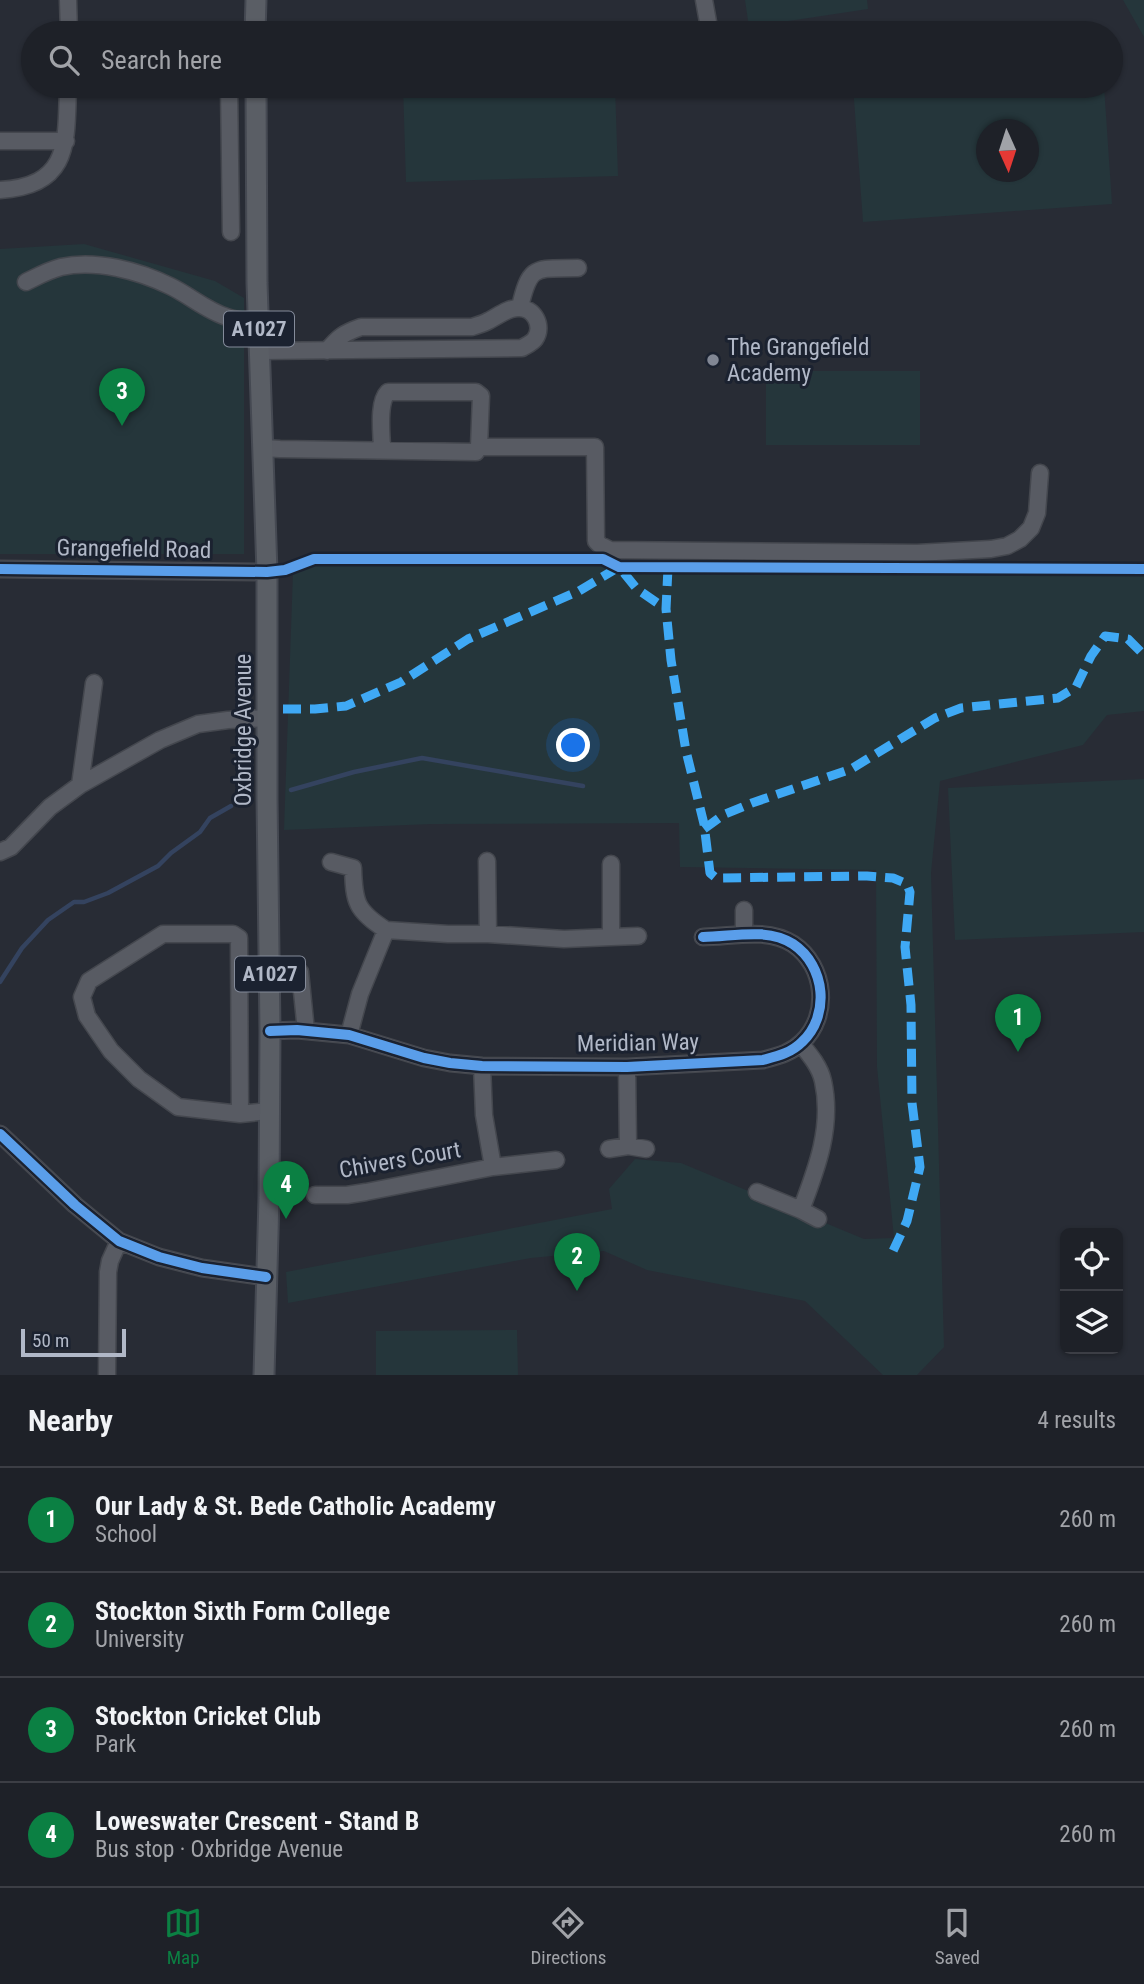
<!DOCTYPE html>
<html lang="en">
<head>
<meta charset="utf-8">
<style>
	:root { --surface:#1e2128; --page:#2b2e34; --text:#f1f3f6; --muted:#a1a3a8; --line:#3c3e45; --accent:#0b8043 }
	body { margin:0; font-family:"Roboto Condensed",sans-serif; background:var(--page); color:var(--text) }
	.controls { position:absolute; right:21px; bottom:21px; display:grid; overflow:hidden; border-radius:10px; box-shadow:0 2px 5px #0004 }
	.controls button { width:63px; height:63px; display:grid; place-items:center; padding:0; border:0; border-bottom:2px solid var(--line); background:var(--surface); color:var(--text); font:35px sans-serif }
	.compass { position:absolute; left:976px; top:119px; width:63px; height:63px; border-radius:50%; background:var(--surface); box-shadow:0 2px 5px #0004; rotate:177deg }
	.scale { position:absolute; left:21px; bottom:18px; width:105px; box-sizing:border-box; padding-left:7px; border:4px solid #b1b8c7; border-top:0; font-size:19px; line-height:24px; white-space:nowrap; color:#b1b8c7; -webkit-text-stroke:5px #1b2230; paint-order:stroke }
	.you { position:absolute; left:574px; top:746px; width:24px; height:24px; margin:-18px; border:5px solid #fff; border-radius:50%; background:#1a73e8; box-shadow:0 0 0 10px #1a73e833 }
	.badge { display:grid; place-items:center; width:46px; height:46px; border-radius:50%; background:var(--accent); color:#fff; font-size:23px; font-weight:700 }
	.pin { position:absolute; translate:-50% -58px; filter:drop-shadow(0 2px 4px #0008) }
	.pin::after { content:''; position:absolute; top:37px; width:24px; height:21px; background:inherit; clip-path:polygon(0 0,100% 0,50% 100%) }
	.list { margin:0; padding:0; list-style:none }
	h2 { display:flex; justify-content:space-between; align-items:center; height:91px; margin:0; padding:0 28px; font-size:30px }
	h2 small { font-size:23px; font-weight:400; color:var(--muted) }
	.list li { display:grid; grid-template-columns:46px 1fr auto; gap:21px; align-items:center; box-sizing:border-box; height:105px; padding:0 28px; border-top:2px solid var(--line) }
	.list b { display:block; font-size:26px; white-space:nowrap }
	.list p { margin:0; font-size:23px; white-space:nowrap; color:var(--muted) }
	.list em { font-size:23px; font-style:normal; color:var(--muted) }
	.icon { flex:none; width:38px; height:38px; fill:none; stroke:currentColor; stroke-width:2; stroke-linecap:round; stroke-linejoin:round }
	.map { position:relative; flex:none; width:1144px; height:1375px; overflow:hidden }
	.search { position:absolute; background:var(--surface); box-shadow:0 2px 5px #0004; left:21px; right:21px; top:21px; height:77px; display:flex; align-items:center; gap:18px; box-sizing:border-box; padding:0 24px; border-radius:38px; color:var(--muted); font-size:26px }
	.sheet { height:511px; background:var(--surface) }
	nav { display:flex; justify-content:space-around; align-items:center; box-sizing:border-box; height:98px; border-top:2px solid var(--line); background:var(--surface); font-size:19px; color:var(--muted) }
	nav a { display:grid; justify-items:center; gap:4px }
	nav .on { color:var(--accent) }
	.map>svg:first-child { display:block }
	.green { fill:#25363b; fill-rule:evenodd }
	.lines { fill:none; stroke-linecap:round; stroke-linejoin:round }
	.stream { stroke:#34435f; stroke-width:4.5 }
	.minor-casing { stroke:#44474e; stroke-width:19 }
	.major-casing { stroke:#454952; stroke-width:23 }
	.minor { stroke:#585b63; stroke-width:16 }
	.major { stroke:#5a5e65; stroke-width:19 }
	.quiet { stroke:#3fa9f5; stroke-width:9; stroke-dasharray:18 9; stroke-linecap:butt }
	.cycleway-casing { stroke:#1b2230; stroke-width:15 }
	.cycleway { stroke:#5a9eea; stroke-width:10 }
	.poi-dot { fill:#818794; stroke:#1b2230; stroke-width:2.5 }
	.labels { text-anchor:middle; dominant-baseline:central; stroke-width:6; stroke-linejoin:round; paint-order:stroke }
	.shield { fill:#1b2230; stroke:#848b9a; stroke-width:2 }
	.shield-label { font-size:21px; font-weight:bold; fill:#b1b8c7 }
	.poi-label { font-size:23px; fill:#b1b8c7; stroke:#1b2230; text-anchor:start }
	.street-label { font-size:23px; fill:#b1b8c7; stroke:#1b2230 }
</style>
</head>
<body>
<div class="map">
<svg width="1144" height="1375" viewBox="0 0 1144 1375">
	<rect width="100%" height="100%" fill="#282c35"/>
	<path class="green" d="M745,0H867L868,9L749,27Z
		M1123,0H1144V37Z
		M614,29V33H446Z
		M403,86H615L618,176L406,182Z
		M853,86H1104L1112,204L863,222ZM986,130H1028V172H986Z
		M84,244L215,281L244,298V554H0V249Z
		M766,371H920V445H766Z
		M313,562L1144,574V711L1107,715L1083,745L940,781L931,873L944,1347L917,1375H883L805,1301L647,1270L604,1251L531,1258L288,1303L286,1272L612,1209L609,1189L635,1159L681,1163L864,1239L894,1238L877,1067L876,870L680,867L679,823L432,824L284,830L293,572Z
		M1144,779V932L955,940L948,788Z
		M517,1330L518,1375H376V1331Z"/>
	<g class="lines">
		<path class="stream" d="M291,790L354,772L422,758L583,786
			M0,982L22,948L48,920L74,902H84L108,893L158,866L171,853L200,832L210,818L231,806"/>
		<g class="minor-casing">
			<path id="minor" d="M68,0L69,33
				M704,0L710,33
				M229,86L231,232
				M0,141H66
				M0,190C71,186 66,142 68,86
				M26,282C38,276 49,270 61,267C96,259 139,271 170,286C189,295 207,311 227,317C237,321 248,321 259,322
				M520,307C530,263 536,269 578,268
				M259,351L522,348C527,345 532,343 535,339C544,326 534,307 518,308C507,308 497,317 488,321C483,324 477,325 472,327H361C344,333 338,337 327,351
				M479,447H595L596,541L600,545L610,550L917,553L991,549L1007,546L1020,539L1031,528L1037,513L1040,473
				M263,448L280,449L476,452L479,447L481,396L476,392H388C377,403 382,435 382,450
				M0,569L267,572
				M80,785L94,683
				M0,852L11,847L50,807L80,785L160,740L198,724L228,720L268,718
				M487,861L488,934
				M331,862L353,868C354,902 356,911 386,930
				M744,910V934
				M611,937L638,936
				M300,972L306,1031
				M270,1031L297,1030L349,1035L424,1058L450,1063L482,1066L627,1067L763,1060C778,1056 791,1053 802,1042C830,1016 826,966 793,944C767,927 732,937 703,937
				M349,1035L360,994L386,930L448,934H488L564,939L611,937V864
				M482,1066L484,1115L493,1167L556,1160
				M627,1067L628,1146
				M240,1114L239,938L233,934H163L89,981L82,997L87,1016L111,1051L139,1079L178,1107L240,1114L269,1111
				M0,1134L75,1205L119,1241L159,1257L202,1268L266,1277
				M609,1149L628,1146L646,1149
				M757,1192L801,1210C817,1168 833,1126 823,1081C820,1067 810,1055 801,1044
				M315,1195H347L366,1192L493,1167
				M801,1210L818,1219
				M107,1375L108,1272L110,1261L119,1241"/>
		</g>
		<g class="major-casing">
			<path id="major" d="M255,33L256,0
				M256,86L257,283L267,572V798L270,1031L269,1198L264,1375"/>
		</g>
		<use href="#minor" class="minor"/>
		<use href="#major" class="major"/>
		<path class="quiet" d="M668,568L666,609L671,660L686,751L704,824L710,873L716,878L867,876L893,878L907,884L910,892L905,947L911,1005L912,1103L920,1167L907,1221L893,1251L886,1253
			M283,709H315L346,706L401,682L468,639L579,591L619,567L637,589L666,609
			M704,829L723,815L752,803L851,769L935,718L961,708L1058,698L1076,687L1091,656L1105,636L1128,639L1144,655"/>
		<g class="cycleway-casing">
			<path id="cycleway" d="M0,569L267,572L285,570L314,559H603L619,567L1144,569
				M270,1031L297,1030L349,1035L424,1058L450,1063L482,1066L627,1067L763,1060C778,1056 791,1053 802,1042C830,1016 826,966 793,944C767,927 732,937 703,937
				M0,1134L75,1205L119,1241L159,1257L202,1268L266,1277"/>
		</g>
		<use href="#cycleway" class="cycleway"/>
	</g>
	<circle class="poi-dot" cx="713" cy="360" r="7"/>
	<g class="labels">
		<g class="shield">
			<rect x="224" y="311.5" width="70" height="35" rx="5"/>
			<rect x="235" y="956.5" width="70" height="35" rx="5"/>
		</g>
		<g class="shield-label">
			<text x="259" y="329">A1027</text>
			<text x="270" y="974">A1027</text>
		</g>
		<g class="poi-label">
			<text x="727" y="347">The Grangefield<tspan x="727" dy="26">Academy</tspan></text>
		</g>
		<g class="street-label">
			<text transform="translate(134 549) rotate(1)">Grangefield Road</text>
			<text transform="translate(243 730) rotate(-90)">Oxbridge Avenue</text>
			<text transform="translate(638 1043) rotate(-1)">Meridian Way</text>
			<text transform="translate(400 1160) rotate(-10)">Chivers Court</text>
		</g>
	</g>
</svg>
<div class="controls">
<button><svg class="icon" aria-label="locate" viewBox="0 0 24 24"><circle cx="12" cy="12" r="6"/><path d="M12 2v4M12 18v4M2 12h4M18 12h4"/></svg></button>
<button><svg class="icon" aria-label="layers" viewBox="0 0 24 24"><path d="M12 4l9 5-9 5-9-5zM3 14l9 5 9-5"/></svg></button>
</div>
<svg class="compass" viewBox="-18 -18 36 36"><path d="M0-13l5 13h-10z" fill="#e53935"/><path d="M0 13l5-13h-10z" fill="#a1a3a8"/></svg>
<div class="scale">50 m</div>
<div class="you"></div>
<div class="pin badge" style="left:1018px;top:1052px">1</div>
<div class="pin badge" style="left:577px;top:1291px">2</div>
<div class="pin badge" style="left:122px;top:426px">3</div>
<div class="pin badge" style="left:286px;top:1219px">4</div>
<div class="search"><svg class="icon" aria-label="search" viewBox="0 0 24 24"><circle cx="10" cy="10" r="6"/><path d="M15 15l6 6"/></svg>Search here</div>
</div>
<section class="sheet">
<h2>Nearby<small>4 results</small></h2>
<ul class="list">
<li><span class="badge">1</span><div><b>Our Lady &amp; St. Bede Catholic Academy</b><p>School</p></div><em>260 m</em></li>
<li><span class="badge">2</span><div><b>Stockton Sixth Form College</b><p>University</p></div><em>260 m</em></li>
<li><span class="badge">3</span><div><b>Stockton Cricket Club</b><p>Park</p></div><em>260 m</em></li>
<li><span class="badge">4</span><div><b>Loweswater Crescent - Stand B</b><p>Bus stop · Oxbridge Avenue</p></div><em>260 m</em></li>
</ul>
</section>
<nav>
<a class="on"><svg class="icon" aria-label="map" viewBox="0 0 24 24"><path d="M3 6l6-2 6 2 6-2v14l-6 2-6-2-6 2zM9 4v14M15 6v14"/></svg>Map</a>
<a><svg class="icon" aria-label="directions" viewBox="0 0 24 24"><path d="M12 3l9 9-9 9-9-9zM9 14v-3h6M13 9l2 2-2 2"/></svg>Directions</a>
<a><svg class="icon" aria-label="saved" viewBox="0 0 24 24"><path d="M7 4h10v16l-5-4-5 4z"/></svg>Saved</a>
</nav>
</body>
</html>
